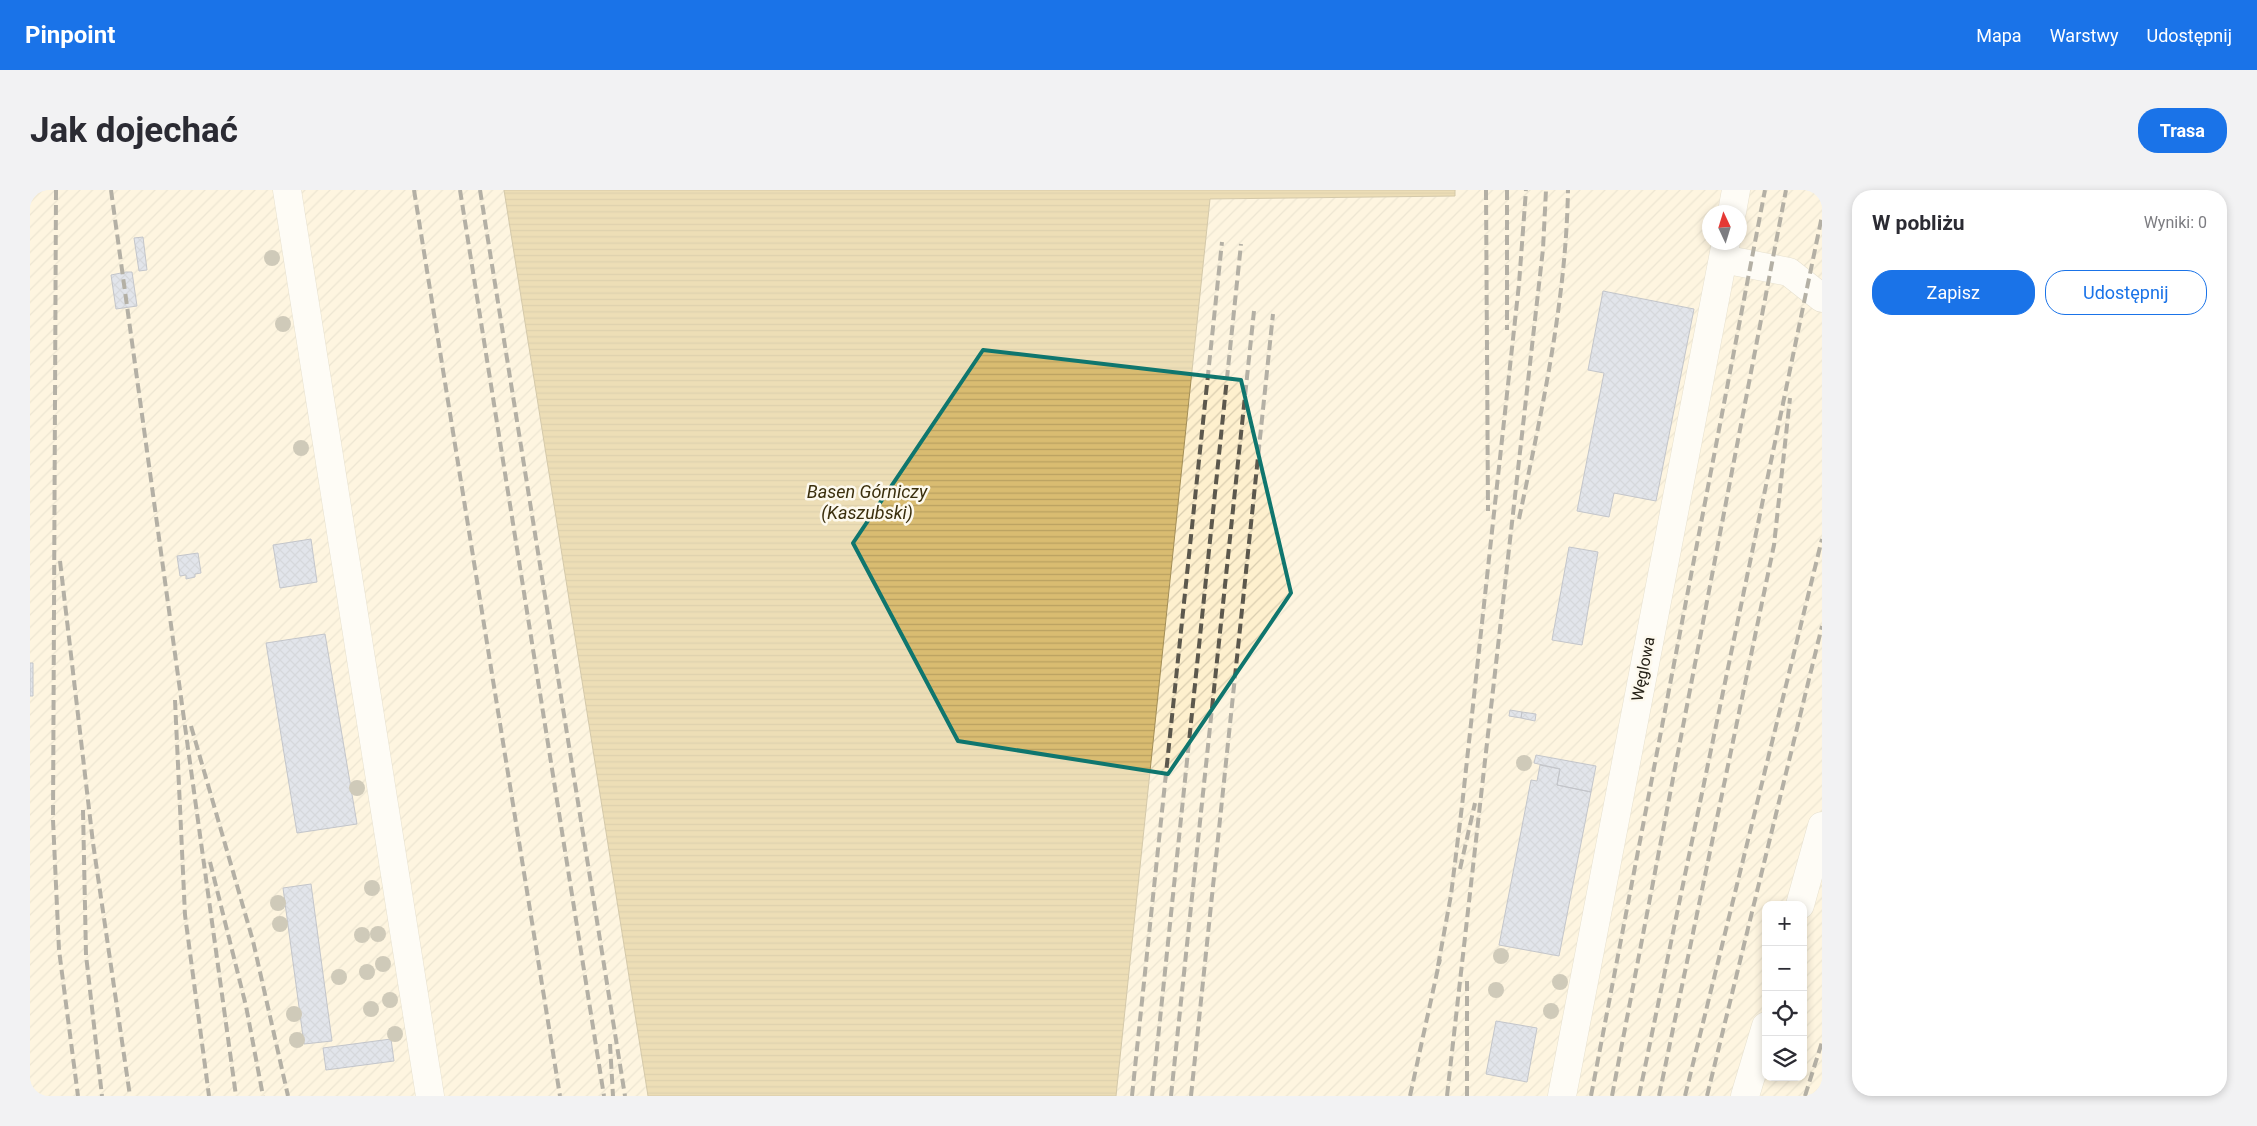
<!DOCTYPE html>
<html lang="pl">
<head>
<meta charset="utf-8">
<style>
	:root { --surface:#fff; --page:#f2f2f3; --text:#2b2b33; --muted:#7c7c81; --line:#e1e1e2; --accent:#1a73e8 }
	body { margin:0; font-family:Roboto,sans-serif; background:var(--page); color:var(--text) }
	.controls { position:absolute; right:15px; bottom:15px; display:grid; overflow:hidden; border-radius:10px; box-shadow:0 2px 8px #0003 }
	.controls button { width:45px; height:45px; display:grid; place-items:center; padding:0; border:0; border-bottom:1px solid var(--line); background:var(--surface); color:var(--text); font:25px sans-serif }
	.compass { position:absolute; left:1672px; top:15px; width:45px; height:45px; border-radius:50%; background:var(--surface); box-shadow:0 2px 8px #0003; rotate:356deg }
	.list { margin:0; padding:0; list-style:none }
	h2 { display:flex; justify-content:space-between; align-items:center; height:65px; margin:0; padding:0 20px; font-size:21px }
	h2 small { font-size:16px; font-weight:400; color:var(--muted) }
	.actions { display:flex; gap:10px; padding:15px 20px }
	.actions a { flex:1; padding:11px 0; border:1px solid var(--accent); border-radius:20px; text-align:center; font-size:18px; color:var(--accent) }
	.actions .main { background:var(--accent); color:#fff }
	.icon { flex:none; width:28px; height:28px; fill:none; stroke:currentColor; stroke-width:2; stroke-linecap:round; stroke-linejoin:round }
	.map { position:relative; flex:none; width:1792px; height:906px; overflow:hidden; border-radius:20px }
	header { display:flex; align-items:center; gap:30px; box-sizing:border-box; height:70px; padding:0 25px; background:var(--accent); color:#fff }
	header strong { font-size:24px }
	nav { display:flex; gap:28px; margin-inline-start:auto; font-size:18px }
	.intro { display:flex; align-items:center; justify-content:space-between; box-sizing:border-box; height:120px; padding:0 30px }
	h1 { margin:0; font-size:35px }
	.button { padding:12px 22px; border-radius:20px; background:var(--accent); color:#fff; font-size:18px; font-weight:700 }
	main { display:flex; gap:30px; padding:0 30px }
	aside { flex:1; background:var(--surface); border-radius:20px; box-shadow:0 2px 8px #0003 }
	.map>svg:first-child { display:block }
	.industrial { fill:url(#industrial-furrows); fill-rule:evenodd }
	.water { fill:url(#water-rules); stroke:#a38e56 }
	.building { fill:url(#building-cross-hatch); stroke:#7d869e }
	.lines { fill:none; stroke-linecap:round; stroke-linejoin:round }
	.minor-casing { stroke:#cdc3a9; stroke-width:29 }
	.minor { stroke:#fff; stroke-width:28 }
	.rail { stroke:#5c584d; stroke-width:4; stroke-dasharray:10 5; stroke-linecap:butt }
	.tree { fill:#989079 }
	.marked { fill:none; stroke:#0f766e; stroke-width:4; stroke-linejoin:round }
	.labels { text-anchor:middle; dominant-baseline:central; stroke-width:5; stroke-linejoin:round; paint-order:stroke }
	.street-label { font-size:16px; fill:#252117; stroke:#fdf9ee }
	.water-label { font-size:18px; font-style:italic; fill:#3b2f0d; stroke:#fdf9ee }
</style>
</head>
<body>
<header>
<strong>Pinpoint</strong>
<nav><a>Mapa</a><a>Warstwy</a><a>Udostępnij</a></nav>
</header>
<div class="intro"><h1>Jak dojechać</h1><a class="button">Trasa</a></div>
<main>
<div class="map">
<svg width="1792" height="906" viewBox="0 0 1792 906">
	<defs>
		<pattern id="industrial-furrows" width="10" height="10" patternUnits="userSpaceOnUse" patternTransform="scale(1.25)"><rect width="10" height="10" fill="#fef0ce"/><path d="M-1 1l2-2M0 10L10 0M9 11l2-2" fill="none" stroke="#daceb0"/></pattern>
		<pattern id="water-rules" width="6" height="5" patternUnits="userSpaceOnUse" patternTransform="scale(1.25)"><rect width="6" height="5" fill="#d9bc71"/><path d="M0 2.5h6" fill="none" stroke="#baa161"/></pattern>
		<pattern id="building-cross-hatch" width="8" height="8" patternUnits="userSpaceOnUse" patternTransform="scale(1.25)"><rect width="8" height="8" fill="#c2cde6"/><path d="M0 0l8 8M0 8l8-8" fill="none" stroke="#a7b0c5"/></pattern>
	</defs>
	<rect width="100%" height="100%" fill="#fdf9ee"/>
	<path class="industrial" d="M0,0H474L618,906H0Z
		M1425,0H1792V906H1086L1180,9L1424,6ZM1680,22H1710V52H1680ZM1736,715H1773V887H1736Z"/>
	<path class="water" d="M474,0H1425V6L1180,9L1086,906H618Z"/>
	<path class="building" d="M113,47L117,80L109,81L104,48Z
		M96,82H102L107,116L86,119L81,85Z
		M1573,101L1664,119L1626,311L1584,303L1579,327L1547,321L1574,183L1558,180Z
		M281,349L287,392L250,398L243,355Z
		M1539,357L1568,362L1552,455L1522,450Z
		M168,363L171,383L165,384V387L156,389V385L150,386L147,366Z
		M295,444L327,634L267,643L236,453Z
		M0,473H3V506H0Z
		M1480,520L1492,522L1491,528L1479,526Z
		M1492,522L1506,524L1505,531L1491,528Z
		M1506,565L1566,576L1561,602L1527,595L1530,579L1504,573Z
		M1510,575L1530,579L1527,595L1561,602L1529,766L1469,755L1501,590L1507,591Z
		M281,694L302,851L274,854L253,698Z
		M1466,831L1507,838L1497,892L1456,884Z
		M361,849L364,871L296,880L293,858Z"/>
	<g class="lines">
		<g class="minor-casing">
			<path id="minor" d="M257,0L400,906
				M1702,22L1706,0
				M1693,69L1759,82L1792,108
				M1770,715L1792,636
				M1532,906L1696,52
				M1715,906L1736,836"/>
		</g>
		<use href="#minor" class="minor"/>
		<path class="rail" d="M26,0L23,630L29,760L48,906
			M81,0L206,906
			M384,0L530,906
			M430,0L574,906
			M450,0L595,906
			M1456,0L1458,321
			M1477,0V140
			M1489,329C1512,220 1536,112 1538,0
			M30,371L63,653L100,906
			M145,510L155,725L179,906
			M161,536L223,751L258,906
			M53,620L56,765L72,906
			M180,672L216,816L233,906
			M1430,679L1445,613
			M1408,776L1421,705L1432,616L1489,94L1496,0
			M580,854L583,906
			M1102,906L1192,52
			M1122,906L1211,54
			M1141,906L1224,121
			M1161,906L1243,124
			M1380,906L1410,769
			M1417,906L1513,59L1516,0
			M1437,906V791
			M1561,906L1735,0
			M1582,906L1756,0
			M1609,906L1792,26
			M1629,906L1744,355L1760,208
			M1655,906L1792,349
			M1677,906L1792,436
			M1775,906L1792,852"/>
	</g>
	<g class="tree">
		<circle cx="242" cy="68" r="8"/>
		<circle cx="253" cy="134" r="8"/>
		<circle cx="271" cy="258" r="8"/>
		<circle cx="1494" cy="573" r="8"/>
		<circle cx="327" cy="598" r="8"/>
		<circle cx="342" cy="698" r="8"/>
		<circle cx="248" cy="713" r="8"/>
		<circle cx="250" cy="734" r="8"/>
		<circle cx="348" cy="744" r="8"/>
		<circle cx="332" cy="745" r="8"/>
		<circle cx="1471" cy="766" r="8"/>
		<circle cx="353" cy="774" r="8"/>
		<circle cx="337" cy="782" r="8"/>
		<circle cx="309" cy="787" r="8"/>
		<circle cx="1530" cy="792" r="8"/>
		<circle cx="1466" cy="800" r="8"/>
		<circle cx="360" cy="810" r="8"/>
		<circle cx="341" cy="819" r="8"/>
		<circle cx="1521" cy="821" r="8"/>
		<circle cx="264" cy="824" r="8"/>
		<circle cx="365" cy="844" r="8"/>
		<circle cx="267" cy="850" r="8"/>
	</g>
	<path d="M0 0H1792V906H0ZM953,160L1211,190L1261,403L1138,584L928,551L823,353Z" fill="#fdf9ee" fill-opacity=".55" fill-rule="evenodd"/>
	<path class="marked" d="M953,160L1211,190L1261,403L1138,584L928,551L823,353Z"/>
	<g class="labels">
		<g class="street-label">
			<text transform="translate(1613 479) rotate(-79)">Węglowa</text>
		</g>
		<g class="water-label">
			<text x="837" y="301">Basen Górniczy<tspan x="837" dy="21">(Kaszubski)</tspan></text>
		</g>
	</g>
</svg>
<div class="controls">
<button>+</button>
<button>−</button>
<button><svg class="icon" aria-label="locate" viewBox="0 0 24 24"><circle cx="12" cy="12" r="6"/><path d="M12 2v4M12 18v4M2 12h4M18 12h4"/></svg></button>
<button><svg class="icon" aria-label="layers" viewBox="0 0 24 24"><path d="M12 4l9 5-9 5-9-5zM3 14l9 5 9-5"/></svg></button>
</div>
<svg class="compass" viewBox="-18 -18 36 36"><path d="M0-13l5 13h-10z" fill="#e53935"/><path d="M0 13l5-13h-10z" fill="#7c7c81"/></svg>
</div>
<aside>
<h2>W pobliżu<small>Wyniki: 0</small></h2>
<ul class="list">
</ul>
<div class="actions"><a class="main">Zapisz</a><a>Udostępnij</a></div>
</aside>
</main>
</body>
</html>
